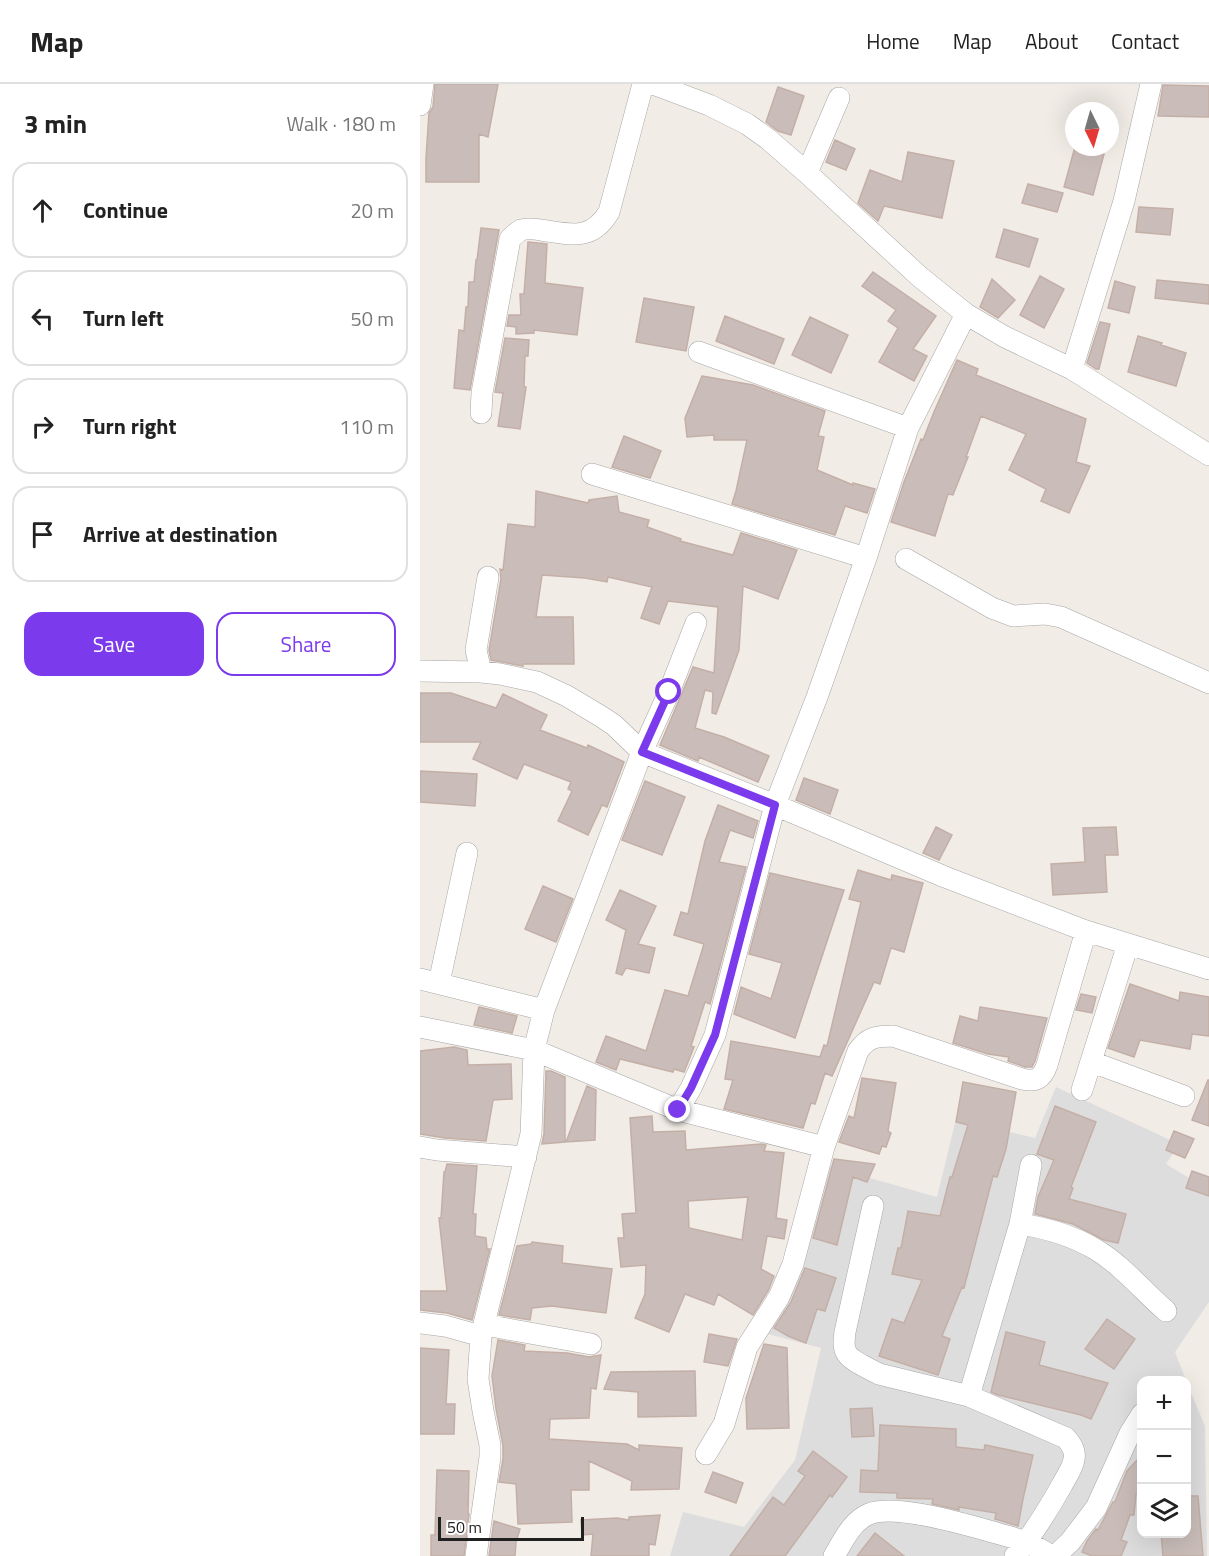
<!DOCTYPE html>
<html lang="en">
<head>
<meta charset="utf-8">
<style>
	:root { --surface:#fff; --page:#f6f6f6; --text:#222; --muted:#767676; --line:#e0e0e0; --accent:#7c3aed }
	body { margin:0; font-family:"Titillium Web",sans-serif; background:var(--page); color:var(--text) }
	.controls { position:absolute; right:18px; bottom:18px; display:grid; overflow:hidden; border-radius:12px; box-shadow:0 6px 24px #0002 }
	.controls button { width:54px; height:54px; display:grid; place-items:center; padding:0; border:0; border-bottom:2px solid var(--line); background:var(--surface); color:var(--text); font:30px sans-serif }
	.compass { position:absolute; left:645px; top:18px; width:54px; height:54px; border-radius:50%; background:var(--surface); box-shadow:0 6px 24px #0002; rotate:175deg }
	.scale { position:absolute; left:18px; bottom:15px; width:146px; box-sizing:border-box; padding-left:6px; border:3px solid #202020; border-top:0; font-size:16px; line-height:21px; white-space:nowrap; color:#202020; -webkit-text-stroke:4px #fff; paint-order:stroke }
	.stop { position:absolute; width:18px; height:18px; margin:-14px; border:4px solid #7c3aed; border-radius:50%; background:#fff }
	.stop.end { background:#7c3aed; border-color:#fff; box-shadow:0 2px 6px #0008 }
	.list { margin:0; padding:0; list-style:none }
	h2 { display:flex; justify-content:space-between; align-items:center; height:78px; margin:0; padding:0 24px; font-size:26px }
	h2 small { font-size:20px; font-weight:400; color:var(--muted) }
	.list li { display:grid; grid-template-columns:39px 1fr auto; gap:18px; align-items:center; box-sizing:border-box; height:96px; margin:0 12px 12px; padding:0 12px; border:2px solid var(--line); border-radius:18px }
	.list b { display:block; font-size:22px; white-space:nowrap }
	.list em { font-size:20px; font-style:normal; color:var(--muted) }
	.actions { display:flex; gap:12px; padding:18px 24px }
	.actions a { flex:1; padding:14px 0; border:2px solid var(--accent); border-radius:18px; text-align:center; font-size:21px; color:var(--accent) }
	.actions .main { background:var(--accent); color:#fff }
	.icon { flex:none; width:33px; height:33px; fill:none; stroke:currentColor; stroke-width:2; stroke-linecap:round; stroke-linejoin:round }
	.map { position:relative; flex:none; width:789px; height:1472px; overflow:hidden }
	header { display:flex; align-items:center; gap:36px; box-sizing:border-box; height:84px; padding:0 30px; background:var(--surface); border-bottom:2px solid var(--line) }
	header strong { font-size:28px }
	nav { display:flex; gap:33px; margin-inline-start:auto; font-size:21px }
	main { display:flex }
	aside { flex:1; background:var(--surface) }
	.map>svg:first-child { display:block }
	.residential { fill:#deddde }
	.building { fill:#cabdb9; stroke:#c4afa7; stroke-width:1.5; fill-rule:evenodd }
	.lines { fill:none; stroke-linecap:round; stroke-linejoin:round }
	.minor-casing { stroke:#a7a7a7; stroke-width:22 }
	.minor { stroke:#fff; stroke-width:21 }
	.route { stroke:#7c3aed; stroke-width:8 }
</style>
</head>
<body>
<header>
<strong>Map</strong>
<nav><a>Home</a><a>Map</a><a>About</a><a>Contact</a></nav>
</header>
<main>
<aside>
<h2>3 min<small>Walk · 180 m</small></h2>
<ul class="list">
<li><svg class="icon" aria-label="ahead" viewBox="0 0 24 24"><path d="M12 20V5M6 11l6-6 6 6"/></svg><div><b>Continue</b></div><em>20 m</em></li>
<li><svg class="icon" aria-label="left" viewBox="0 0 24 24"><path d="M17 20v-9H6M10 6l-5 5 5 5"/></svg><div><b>Turn left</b></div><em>50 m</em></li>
<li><svg class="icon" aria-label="right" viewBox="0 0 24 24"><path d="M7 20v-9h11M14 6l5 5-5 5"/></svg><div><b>Turn right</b></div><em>110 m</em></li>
<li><svg class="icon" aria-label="arrive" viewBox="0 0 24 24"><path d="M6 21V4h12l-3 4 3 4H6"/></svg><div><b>Arrive at destination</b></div></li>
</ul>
<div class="actions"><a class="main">Save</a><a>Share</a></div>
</aside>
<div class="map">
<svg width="789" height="1472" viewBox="0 0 789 1472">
	<rect width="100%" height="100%" fill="#f1ece6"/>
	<path class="residential" d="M636,1003L759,1060L746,1080L789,1106V1218L755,1268L766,1296H722V1450H766V1297L785,1342L787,1472H250L263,1428L324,1443L375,1376L401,1264L340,1248L404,1081L517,1113L536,1035L615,1054Z"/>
	<path class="building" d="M15,0H78L68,53L59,50V98H6V74L9,29L13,23Z
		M743,1L789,2V33L738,32Z
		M358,3L384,12L371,51L358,47L346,38Z
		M415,56L435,65L426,86L406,78Z
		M655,63L684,70L673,111L644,103Z
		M488,68L534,77L522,134L464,122L458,137L438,119L450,86L482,98Z
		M608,100L643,109L637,128L602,119Z
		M719,123L753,125L750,151L716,148Z
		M61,144L79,146L78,151L50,306L34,304L39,246L44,247L46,223H48L49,198H54L56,176H57Z
		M584,145L618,155L609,183L576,173Z
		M108,158L127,160L125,199L163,204L157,251L114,246V249L96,250V243L87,242L89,231H101L100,210H104Z
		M453,188L516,232L493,265L507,272L494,297L459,278L478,244L468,237L476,226L442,202Z
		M620,192L644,205L624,244L600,231Z
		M572,195L595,216L578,234L560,223Z
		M737,196L789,201V220L735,214Z
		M695,197L715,203L709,229L688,224Z
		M224,214L274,223L266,267L216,258Z
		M305,232L364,255L354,280L296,257Z
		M390,233L428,251L411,289L372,271Z
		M680,238L690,240L679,285H676L667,279Z
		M718,252L742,259L741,261L766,269L756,302L708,288Z
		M85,254L109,256L108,272H105L104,303H106L100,345L78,342L83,309L75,308Z
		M537,276L558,285L556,291L666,335L656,378L670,382L649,429L621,417L626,405L589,386L606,350L561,332L546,373H548L533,411L528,410L515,452L471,438L484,398L501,355L503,356L514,328Z
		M282,292L333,301L405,327L398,352L404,353L397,386L433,401V399L455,405L447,429L425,422L415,451L312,420L316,407L327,356H294V351L267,353L265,334Z
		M204,352L241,367L230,394L192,383Z
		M116,407L168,419L169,416L197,412L199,428L229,436L227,443L261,455L260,457L313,471L321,449L377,466L358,515L323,502L319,566L296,630L292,629L293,608L285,606L275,644L304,653L349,672L338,698L279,673L278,677L240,661L273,583L294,589L298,523L248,517L239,540L221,534L232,503L188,493L187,498L165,494L122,491L116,533H153L154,580H103V582L71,576L69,566L81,495L80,485L83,486L88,440L115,443Z
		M0,609H31L76,624L83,610L127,631L120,646L167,664L168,661L204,678L187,723L182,721L168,751L138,737L152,707L148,705L151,698L104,680L97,695L53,675L61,658H0Z
		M0,687L57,690L55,722L0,718Z
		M384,694L418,706L410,730L376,716Z
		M225,697L265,713L242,771L202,756Z
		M298,721L338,737L333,754L310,746L299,778L326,783L290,920L285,918L271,962L274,963L264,988L254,985L253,988L200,975L196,986L176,978L186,952L226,967L245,906L268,912L284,860L254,851L261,828L268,830L285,757Z
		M516,743L532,751L519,776L503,769Z
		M696,743L698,771H685L687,808L633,811L631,780L665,778L663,744Z
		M438,786L471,796L472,791L503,799L484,868L471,864L460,900L454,898L412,992L405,989L395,1020L391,1019L383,1044L304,1025L313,996L305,995L311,957L400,973L404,961L407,962L441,818L429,815Z
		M350,789L424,806L375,954L314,930L321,903L351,915L362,879L329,870Z
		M123,802L153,815L136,858L105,845Z
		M200,806L236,822L218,860L235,864L229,889L206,884L202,891L196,889L206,846L186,836Z
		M710,900L759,917L760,908L789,913V952L772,950L770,965L720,956L714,973L688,964Z
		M661,910L676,913L672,929L656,926Z
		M59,923L97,932L92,949L54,941Z
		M560,923L627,934L615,977L612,983H605L588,977L589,973L568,970L533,959L540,932L558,937Z
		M34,963L47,966L48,981L91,980L92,1015L73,1016L66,1057L25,1054L0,1050V967Z
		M126,987H131L145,993V1058L122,1060L124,1050Z
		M442,994L476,999L468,1047L471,1049L466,1063L462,1062L459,1070L419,1058L429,1032L434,1034Z
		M788,996H789V1042L772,1036Z
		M543,998L596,1008L586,1065L577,1093L573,1092L544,1204L542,1203L522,1252L530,1255L518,1291L459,1272L472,1235L484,1239L502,1196L472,1190L478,1164H481L488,1127L520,1132L530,1093H532L548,1041L536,1038Z
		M167,1002L176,1006L175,1056L146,1058Z
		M635,1022L676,1038L651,1103L653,1104L649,1115L706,1130L698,1159L684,1156L653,1140L615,1130L618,1113L634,1076L617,1070Z
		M232,1032L233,1048L265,1047L266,1066L341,1060L346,1061L344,1067L364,1069L356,1134L367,1136L364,1155L347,1152L341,1185L354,1192L348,1207L333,1231L298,1210L294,1221L265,1210L249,1248L215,1234L225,1210L226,1181L201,1183L198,1154H204L202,1130L216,1129L210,1034ZM328,1113L322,1156L269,1144L268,1117Z
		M754,1047L774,1055L765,1074L746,1066Z
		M414,1075L455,1080L447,1098L433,1093L417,1161L393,1154Z
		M27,1080L57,1082L53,1130H56L55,1152L66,1154L67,1165H70L52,1236L27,1229L0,1226V1207H27L19,1134H21L24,1088H25Z
		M772,1087L789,1093V1112L766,1104Z
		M112,1158L143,1162L142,1179L192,1185L186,1229L132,1222L112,1224L110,1236L79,1231L97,1162L111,1160Z
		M385,1184L416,1194L405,1227L397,1225L386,1259L368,1252L354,1244L371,1218Z
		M687,1235L715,1255L694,1285L665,1265Z
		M586,1248L625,1258L619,1281L688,1299L671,1335L661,1331L578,1311L571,1308Z
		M289,1250L317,1255L308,1282L284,1278Z
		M78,1256L105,1261L104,1267L147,1269L169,1273L181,1271L176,1305L171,1304L169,1334L130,1335L129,1355L207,1360L219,1366V1361L262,1364L259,1405L211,1406L212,1397L169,1377V1406H151L152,1438L98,1440L96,1400L79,1398L83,1375V1361L76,1325L72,1292Z
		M344,1260L367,1264L369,1344L327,1345L326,1314Z
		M0,1264L29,1266L26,1320H35L34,1350H0Z
		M275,1287L276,1332L218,1333V1308L184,1305L191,1288Z
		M452,1324L454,1352L432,1353L430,1325Z
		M460,1341L536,1345V1363L564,1366L565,1361L613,1371L603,1415L598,1442L575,1435L576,1429L539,1423V1426L512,1420L513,1415L477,1414V1409L440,1408L441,1386L458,1387Z
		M393,1367L427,1393L412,1413L410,1411L365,1472H310L353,1413L364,1421L385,1392L378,1387Z
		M722,1371V1409L716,1410L714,1431H710L701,1456L707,1458L701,1472H672L662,1468L667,1457L676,1445L678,1446L693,1418H695L707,1387Z
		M17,1386L49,1387L48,1429L49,1430L44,1472H11V1451H15Z
		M293,1388L323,1399L316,1419L285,1408Z
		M766,1412H778L783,1472H743L741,1449H766Z
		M240,1431L235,1461L229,1460V1472H171L173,1450L162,1451L161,1436L197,1434L209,1436V1433Z
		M74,1437L100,1445L96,1458L95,1472H69Z
		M455,1449L484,1472H437Z"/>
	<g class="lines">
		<g class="minor-casing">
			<path id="minor" d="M233,0L289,21L327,40L348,55L387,89L500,193L546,230L585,253L652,285L789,371
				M0,21L3,0
				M387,89L419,14
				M279,268L488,344
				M652,285L704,117L731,0
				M61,329L62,309L90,155C93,152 97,148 101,146C107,144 115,145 121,146C150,150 171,158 189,128L223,0
				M172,390L446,474
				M486,475L572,524L593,532L625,530L641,533L789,599
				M0,587L61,588L80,590L117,598L147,612L182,633L194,641L222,668L355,721L525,793L666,847L789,885
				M61,588L56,566L68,493
				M0,895L124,926
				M19,899L47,769
				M0,943L114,966L258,1026L404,1063
				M672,978L764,1012
				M662,1006L708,860
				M258,1026L271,1004L295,951L355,721L397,613L446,474L488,344L546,230
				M0,1063L17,1066L106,1073
				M453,1122L425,1248C424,1255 423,1262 426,1268C430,1277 450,1285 459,1290L549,1312L646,1354C651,1360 656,1367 654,1375C653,1384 646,1393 642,1401C628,1426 613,1450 595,1472
				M600,1140C626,1144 653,1152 675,1165C702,1181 723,1207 746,1227
				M0,1239L25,1242L61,1252
				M65,1241L171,1260
				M549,1312L600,1140L611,1081
				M286,1370L304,1340L327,1263L359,1213L373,1180L404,1063L438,967C448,953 456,952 473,952L602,995C616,998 622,995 627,981L666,847
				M56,1472L70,1373V1361L63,1327L58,1295L61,1252L111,1050L114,966L124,926L222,668L249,608L276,539
				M414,1472C423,1457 432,1437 449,1430C475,1419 548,1441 576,1449C586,1452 597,1454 607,1459C616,1462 624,1468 632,1472
				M635,1472L650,1458L676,1424L710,1349L722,1330"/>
		</g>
		<use href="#minor" class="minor"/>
	</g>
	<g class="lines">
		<path class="route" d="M249,608L222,668L355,721L295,951L271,1004L258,1026"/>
	</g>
</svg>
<div class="controls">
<button>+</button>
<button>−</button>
<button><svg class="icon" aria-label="layers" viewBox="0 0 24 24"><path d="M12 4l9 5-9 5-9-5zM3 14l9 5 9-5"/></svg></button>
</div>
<svg class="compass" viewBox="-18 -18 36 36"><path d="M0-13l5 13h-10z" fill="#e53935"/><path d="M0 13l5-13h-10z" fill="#767676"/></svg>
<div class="scale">50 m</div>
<div class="stop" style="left:249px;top:608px"></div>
<div class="stop end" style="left:258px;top:1026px"></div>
</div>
</main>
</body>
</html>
